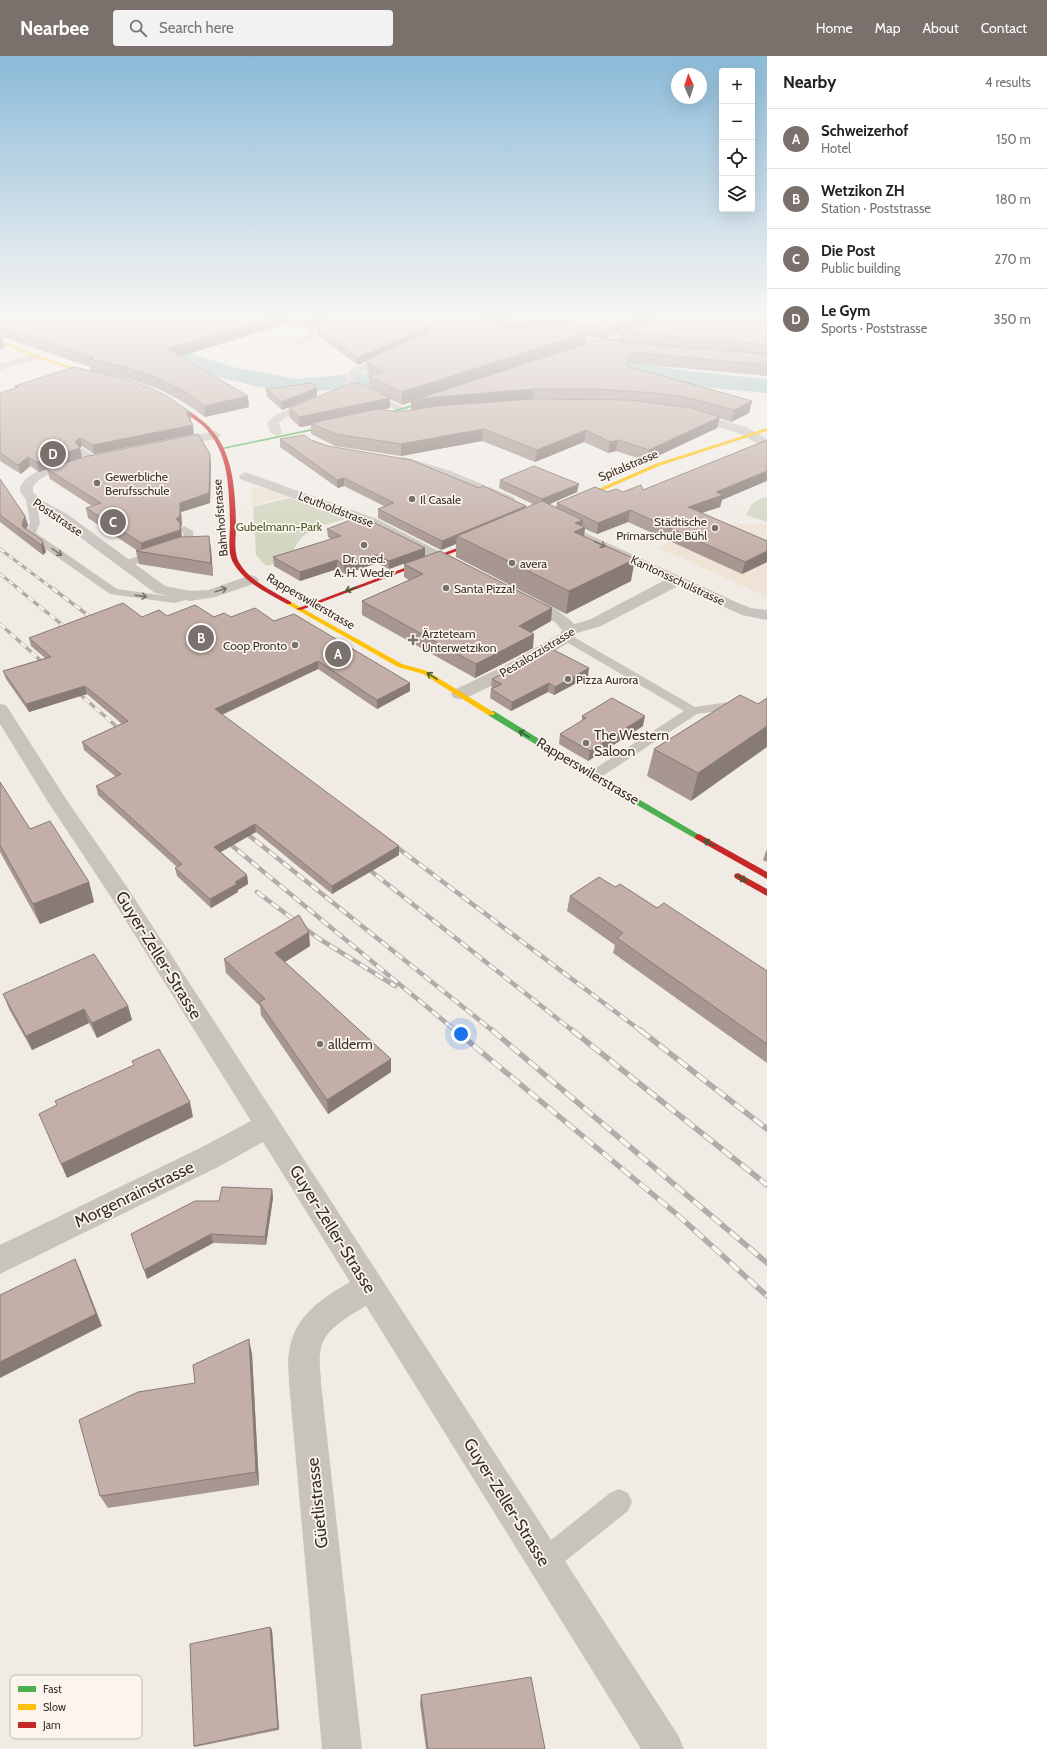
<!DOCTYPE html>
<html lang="en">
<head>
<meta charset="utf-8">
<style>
	:root { --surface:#fff; --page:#f2f2f2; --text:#222; --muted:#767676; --line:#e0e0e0; --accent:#7a716c }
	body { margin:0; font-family:Cabin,sans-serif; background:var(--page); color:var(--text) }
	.controls { position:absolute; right:12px; top:12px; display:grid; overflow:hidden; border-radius:4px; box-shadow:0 4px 16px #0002 }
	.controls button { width:36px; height:36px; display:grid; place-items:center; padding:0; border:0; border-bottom:1px solid var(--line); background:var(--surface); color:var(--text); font:20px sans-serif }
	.compass { position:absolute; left:671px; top:12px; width:36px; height:36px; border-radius:50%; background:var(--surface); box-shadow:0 4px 16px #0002; rotate:357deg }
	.you { position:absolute; left:461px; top:978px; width:14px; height:14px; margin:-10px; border:3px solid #fff; border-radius:50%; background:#1a73e8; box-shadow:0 0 0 6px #1a73e833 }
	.badge { display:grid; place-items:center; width:26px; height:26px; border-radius:50%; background:var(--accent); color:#fff; font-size:13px; font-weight:700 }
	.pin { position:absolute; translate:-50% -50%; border:2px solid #fff; box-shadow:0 1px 4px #0006 }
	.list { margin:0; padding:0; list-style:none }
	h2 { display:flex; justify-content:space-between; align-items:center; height:52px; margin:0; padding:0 16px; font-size:17px }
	h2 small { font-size:13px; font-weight:400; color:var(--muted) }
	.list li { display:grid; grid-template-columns:26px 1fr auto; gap:12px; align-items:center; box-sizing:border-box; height:60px; padding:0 16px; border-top:1px solid var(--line) }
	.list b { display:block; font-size:15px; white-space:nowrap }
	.list p { margin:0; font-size:13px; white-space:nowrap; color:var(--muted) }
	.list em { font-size:13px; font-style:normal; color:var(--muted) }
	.icon { flex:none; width:22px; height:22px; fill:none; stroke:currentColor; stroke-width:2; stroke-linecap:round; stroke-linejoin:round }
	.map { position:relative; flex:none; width:767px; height:1693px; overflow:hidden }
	header { display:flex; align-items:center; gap:24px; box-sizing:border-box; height:56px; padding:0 20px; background:var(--accent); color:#fff }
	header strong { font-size:19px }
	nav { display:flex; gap:22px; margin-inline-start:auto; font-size:14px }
	.search { width:280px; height:36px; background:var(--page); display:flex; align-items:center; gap:10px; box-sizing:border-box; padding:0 14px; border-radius:4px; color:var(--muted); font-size:15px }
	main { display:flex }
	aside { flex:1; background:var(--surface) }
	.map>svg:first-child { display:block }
	.green { fill:#d1d6bf }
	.plaza { fill:#eee3d5 }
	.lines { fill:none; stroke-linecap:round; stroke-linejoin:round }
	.river { fill:#a1c2c1; fill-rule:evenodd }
	.lane { fill:#c9c3be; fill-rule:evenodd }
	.street { fill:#c9c3be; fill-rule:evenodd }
	.fast { fill:#4caf50; fill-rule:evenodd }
	.slow { fill:#ffc107; fill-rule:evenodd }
	.jam { fill:#c62828; fill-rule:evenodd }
	.rail-far3-casing { stroke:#b1aca8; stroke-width:3 }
	.rail-far2-casing { stroke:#b1aca8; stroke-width:3.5 }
	.rail-far1-casing { stroke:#b1aca8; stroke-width:4.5 }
	.rail-casing { stroke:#b1aca8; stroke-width:5.5 }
	.rail-far3 { stroke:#fbf5ee; stroke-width:2; stroke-dasharray:5.5; stroke-linecap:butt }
	.rail-far2 { stroke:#fbf5ee; stroke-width:2.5; stroke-dasharray:7; stroke-linecap:butt }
	.rail-far1 { stroke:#fbf5ee; stroke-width:3; stroke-dasharray:9; stroke-linecap:butt }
	.rail { stroke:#fbf5ee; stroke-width:4; stroke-dasharray:12; stroke-linecap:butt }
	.wall { fill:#a89690; fill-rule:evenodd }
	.shaded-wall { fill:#887a75 }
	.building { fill:#c3afa7; stroke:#887a75 }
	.oneway { stroke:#7b726d }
	.oneway2 { stroke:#415c38 }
	.poi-dot { fill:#7a716c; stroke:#fbf5ee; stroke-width:1.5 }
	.labels { text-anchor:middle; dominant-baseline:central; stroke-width:3.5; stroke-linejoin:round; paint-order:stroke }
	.far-street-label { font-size:12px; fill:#3b302b; stroke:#fbf5ee }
	.far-poi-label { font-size:12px; fill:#3b302b; stroke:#fbf5ee; text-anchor:start }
	.far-park-label { font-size:12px; fill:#4a5a2e; stroke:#fbf5ee }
	.poi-label { font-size:14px; fill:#3b302b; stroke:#fbf5ee; text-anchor:start }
	.street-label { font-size:14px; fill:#3b302b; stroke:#fbf5ee }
	.near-street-label { font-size:17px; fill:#3b302b; stroke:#fbf5ee }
	.key { fill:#fbf5ee; stroke:#c1bab4; stroke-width:1 }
	.key-label { font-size:11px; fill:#3b302b }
</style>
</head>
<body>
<header>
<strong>Nearbee</strong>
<div class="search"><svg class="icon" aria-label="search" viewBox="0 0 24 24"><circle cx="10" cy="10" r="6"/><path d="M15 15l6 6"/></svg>Search here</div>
<nav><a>Home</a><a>Map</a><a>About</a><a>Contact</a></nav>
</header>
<main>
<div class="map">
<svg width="767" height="1693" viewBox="0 0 767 1693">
	<rect width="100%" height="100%" fill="#f0ebe5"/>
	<path class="green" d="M606,304L701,320L767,325V337L668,327Z
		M289,442L349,462C331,467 301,473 294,493L299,500L266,510L256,499L253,451Z
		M761,442H767V466L746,459L751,449Z"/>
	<path class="plaza" d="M251,431L266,433L269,432L294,439L252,450Z
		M743,467L767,469V504L710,479L732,469Z
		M671,485L742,518L767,506V541L658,491Z"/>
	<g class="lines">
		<path class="river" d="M28,261H75L233,311L296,323L410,313L438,308L446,310L450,315L446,320L410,327L296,337L259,331L218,321L63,271L31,266Z
			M595,300L681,314L767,323V337L681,329L587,312L583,307L587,302Z"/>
		<path class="lane" d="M367,336H373L408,354L404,356H401L367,340Z
			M82,392L98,402V406H92L79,397L78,395Z
			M31,440L36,443L40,467L36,477L117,533L174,541L190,537L196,540L194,542L174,547L110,538L27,480L26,478L30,467L26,443Z
			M184,470L193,475L194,487L193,489L129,510L125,511L120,508L121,506L184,485L183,476L179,473Z
			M567,577L695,651L742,644L767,653V662L741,652L697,658L598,723H588L586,720L588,717L684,655L563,584L561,581Z
			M619,1433L628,1437L632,1446L628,1455L554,1514L545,1518L536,1514L532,1505L536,1496L610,1437Z"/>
		<path class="street" d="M334,261H362L467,272L472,275L467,278L342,264L301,289H293L292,287Z
			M557,278L586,281L625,290L626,292L621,295L586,287L554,283L552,281Z
			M393,295L397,296L398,298L397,300L359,318L352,335L285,362L279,367L282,376L280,379L276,380L270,376L267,366L277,358L343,331L345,323L351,314Z
			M35,297L39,298L40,300L39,302L0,314V308Z
			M690,356L746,371L767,383V392L738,377L686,361L684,359L686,357Z
			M215,375L221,379L219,382L171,393L165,389L167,386Z
			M404,401L448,414L513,441L515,444L513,447H503L452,424L400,408L398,405L400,402Z
			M77,404L81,405L83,408L81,411C66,414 42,416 33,431V436L41,444L67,458L165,530L190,535L208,534L251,519L256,521L259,524L256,527L215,541L190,545L155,537L57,464L31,450L20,436V431C32,411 56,409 77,404Z
			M245,416L377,463L465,509L467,512L465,515H455L367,469L240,423L239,420Z
			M557,464L738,547L751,552L767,554V564L742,559L678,530L601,570L577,577L573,584L518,617L466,642L460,643L454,642L451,638L454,634L506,609L560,578L562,574L555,566L520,548L517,545L520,542C533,538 565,557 574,568L589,564L665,524L552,471L550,468L552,465Z
			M0,648L6,649L66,743L127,831L678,1679L684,1693H641L366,1250C349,1260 325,1273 321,1292C318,1304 321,1316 321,1327L362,1693H322L289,1327C289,1317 287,1306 289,1296C294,1260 322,1242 350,1226L263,1086L218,1111L0,1218V1189L198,1093L251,1065L111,841L48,746L0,668Z"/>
		<path class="fast" d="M680,261H685L585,295L582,294Z
			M438,341L442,342L379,361L223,393L221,392L378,359Z
			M488,655H494L596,718L703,781L699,784L696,783L590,722L488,659Z"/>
		<path class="slow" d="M0,284L36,299L100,321L96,322L34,301L0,286Z
			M767,372V375L659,410L574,447L569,446L655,408Z
			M287,546H291L402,608L427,615L495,657L494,659H488L423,618L398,611L287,548Z"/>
		<path class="jam" d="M163,342H167C180,350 194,357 205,367C234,393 235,433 236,469C236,482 233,497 240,508C251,526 274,535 291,546V548H287C268,537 246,528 234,508C227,497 230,481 230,469C229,434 230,395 202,369C190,359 176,352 163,344Z
			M481,483L486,484L301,554L296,553Z
			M699,778L767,816V823L696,783L695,781L696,779Z
			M738,817L767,833V840L735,822L734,820L735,818Z"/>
		<g class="rail-far3-casing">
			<path id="rail-far3" d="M0,493L53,533
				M0,518L19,533"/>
		</g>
		<g class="rail-far2-casing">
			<path id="rail-far2" d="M17,532L71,576
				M52,532L97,566
				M0,568L48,611
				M74,633L125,678"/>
		</g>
		<g class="rail-far1-casing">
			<path id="rail-far1" d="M241,773L493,975
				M224,783L456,975
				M390,786L641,975
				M362,808L573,975
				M257,836L318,882L395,930"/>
		</g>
		<g class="rail-casing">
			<path id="rail" d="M455,974L680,1161L767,1240
				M492,974L767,1207
				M572,974L767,1129
				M640,974L767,1073"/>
		</g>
		<use href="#rail-far3" class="rail-far3"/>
		<use href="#rail-far2" class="rail-far2"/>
		<use href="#rail-far1" class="rail-far1"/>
		<use href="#rail" class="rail"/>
	</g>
	<path class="wall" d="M0,261H332L310,274L303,269L291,266L180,300L249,351L205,361L185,347L159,333L125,322L91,315L90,311L2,281L5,291L0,293Z
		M371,261H767V320L628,307V310L752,345L749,357L731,366L719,362L717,372L647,405L616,395L608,397L584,386L535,406L482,385L401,400L335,390L311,378V369L300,371L290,362L289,352L369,332V320L371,319L367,316L366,305L358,309L318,280V273L430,275L443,269ZM620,277L619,285L606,282ZM587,280L600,283L586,288ZM390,343L402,349L411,346V354L399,356L382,354L390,352Z
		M15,330L190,356L191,365H190L194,378L94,398L82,390L80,392L82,401L39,416L30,410L21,418L0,405V337L15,332Z
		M266,333L317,340L282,354L267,341Z
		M280,383L311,384L328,390L479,432L526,450V452L533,448L499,432L500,424L577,436L549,448L556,451L557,447L607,436H623L643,434L722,444L720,451L702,457L767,485V506L742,518L628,466L597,478L585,473L584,481L631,525L566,558L456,501V488L441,494L378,462V453L384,450L344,430L338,432L280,391Z
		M211,408L210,447L181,456L182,470H181L182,481L211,493L213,520L139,508L136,495H138L88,462L86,452L92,450L50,423L47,413Z
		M0,423L25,460L28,469L26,473L43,486L46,496L43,499L0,466Z
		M327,473L425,500L552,552L551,565L531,576L533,592L475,622L362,559V545L409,524L404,521V508L422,501L389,513L377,507L345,518L337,513L300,525L274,510L273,501L331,483L328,481Z
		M167,560L231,561L274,565L410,627V635L377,653L318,613L222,659L399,799L332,838L256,776L221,796L247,819L248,828L238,834V836L211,852L177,820L175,812L177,811L98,739L96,730L116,721L84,694L82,686L122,668L87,638L29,656L6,623L3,615L45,602L31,590L29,582L142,561Z
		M588,621L554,639L548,636L511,655L490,642L491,633L493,632L491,631L492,623Z
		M740,639L691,745L647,720L654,693Z
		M582,660L643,670L588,705L559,688L560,678L582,665Z
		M0,726L30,773L89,826L94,846L40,868L0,796Z
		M767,794V806L763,804L766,795Z
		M615,831L657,852L767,915V1007L613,897L615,889L567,855L570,840Z
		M310,890L285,906L391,1003V1016L328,1058L261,959L260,950L226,917L224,903Z
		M3,938L128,950L132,964L97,982L89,967L32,994L9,953Z
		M272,1133L273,1142L266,1189L213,1187L147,1223L219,1145Z
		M252,1298L259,1429L108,1452L100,1440L195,1327Z
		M270,1571L272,1574L279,1674L195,1691L194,1690Z
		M421,1639L545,1693H426L420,1648Z"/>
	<path class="shaded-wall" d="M275,261H291V266L169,304L168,293Z
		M314,261H332L310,274V264Z
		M641,261H671L620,276V277L602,283L603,273Z
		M430,270V277L366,304V305L358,309L357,302Z
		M587,277L585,289L436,341L534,333L533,344L411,356V346L402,349V336Z
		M0,281H2L5,291L0,293Z
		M317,332V340L282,354L281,346Z
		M248,340L249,351L205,361L204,350Z
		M390,342V352L313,368L311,367V369L300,371L299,361Z
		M752,345L749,357L731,366L734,354Z
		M190,356L191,365L187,366L186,357Z
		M720,361L717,372L647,405L649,394Z
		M193,369L194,378L94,398L93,389Z
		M483,373L482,385L401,400V388Z
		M586,374L584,386L535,406L537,394Z
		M80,382L82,390L80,392L82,401L39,416L36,406L75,386Z
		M618,384L616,395L608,397L610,386Z
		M210,398L211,408L210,447L181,456L182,470H181L182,484L142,496L141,487L176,463L180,447Z
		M28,401L30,410L21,418L18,409Z
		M767,415V425L722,444L720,451L685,462L688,451L716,436Z
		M344,422V430L338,432L337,424Z
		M579,428L577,436L541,452L542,443Z
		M526,450L525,459L457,480L456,488L441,494L442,485Z
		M630,454L628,466L597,478L598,467Z
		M25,460L28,469L25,477L22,468Z
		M583,464L582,473L585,471L582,492L571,498L575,467Z
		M209,480L211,493L213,520L211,507Z
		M43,486L46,496L43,499L41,489Z
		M425,492V500L389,513V505Z
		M767,495V506L742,518L745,506Z
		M377,499V507L345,518L344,509Z
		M635,503L631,525L566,558L569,535Z
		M337,504V513L300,525V516Z
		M552,552L551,565L518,584L519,570Z
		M534,578L533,592L475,622L476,608Z
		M318,605V613L216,661L215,653Z
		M589,612L588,621L554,639L555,631Z
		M410,627V635L377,653V644Z
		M549,627L548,636L511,655L512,646Z
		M85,630L87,638L29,656L26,648Z
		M645,660L643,670L588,705L590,695Z
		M767,670V691L691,745L698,717Z
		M255,768L256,776L215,799L214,791Z
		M399,790V799L332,838V830Z
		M247,819L248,828L238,834V836L211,852L210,843Z
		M89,826L94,846L40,868L33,848Z
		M309,876L310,890L277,911L275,897Z
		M128,950L132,964L97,982L92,967Z
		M84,953L89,967L32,994L26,980Z
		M391,1003V1016L328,1058L327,1044Z
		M190,1046L193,1061L67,1122L61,1108Z
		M272,1133L273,1142L266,1189L265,1181Z
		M211,1178L213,1187L147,1223L144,1214Z
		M75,1203L81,1216L102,1270L0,1322V1306Z
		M249,1283L252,1298L259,1429L256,1416Z
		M270,1571L272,1574L279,1674L278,1672Z"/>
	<path class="building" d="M3,261H275L168,293L248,340L204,350L184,335L157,322L124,311L89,303L94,302L0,271V262Z
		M306,261H314L310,264Z
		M339,261H359L430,270L357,302L318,273Z
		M473,261H641L603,273L576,267Z
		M668,261H767V289L620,276Z
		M448,267L576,275L587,277L402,336L369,320L383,316L366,304Z
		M604,282L627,287L767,298V309L630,296L627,310L752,345L734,354L685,341L655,337L595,333H534L436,341L411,345Z
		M74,311L122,322L153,333L167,340L190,356L186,357L193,369L93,389L80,382L75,386L80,392L36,406L28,401L18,409L0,397V337L19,331L15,330Z
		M312,327L317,332L281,346L266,333Z
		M352,327H360L390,342L299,361L289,352Z
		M534,343L631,344L691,352L720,361L649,394L618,384L610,386L586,374L537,394L483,373L401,388L335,378L311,367L378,353L399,356L437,350Z
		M198,378L210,398L209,437L180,447V460L176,463L180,467V474L141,487L86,452L101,447L47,413L84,401Z
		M304,379L311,384L328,390L411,404L479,432L483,430L526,450L442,485L378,453L394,447L344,422L337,424L280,383Z
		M767,384V415L716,436L723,439L688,451L767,485V495L745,506L630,454L598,467L557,447L595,431L607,436L616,433L623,436L641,429L643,434Z
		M534,410L579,428L542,443L500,424Z
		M0,423L25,460L22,468L23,471L42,484L43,486L41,489L0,459Z
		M542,445L583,464L575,467L585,471L574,476L635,503L569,535L457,480Z
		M361,460L425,492L389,505L377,499L344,509L337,504L300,516L273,501L341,480L327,473Z
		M209,480L211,507L136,495L180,481Z
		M440,495L552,552L519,570L534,578L476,608L362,545L423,518L404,508Z
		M123,547L142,561L159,554L167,560L195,549L214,561L224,557L231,561L255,552L274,565L294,558L410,627L377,644L318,605L215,653L399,790L332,830L255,768L214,791L247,819L235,826L237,828L210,843L175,812L182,808L96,730L121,718L82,686L128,665L85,630L26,648L3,615L51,601L29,582Z
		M550,592L589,612L555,631L549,627L512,646L491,633L502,628L492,623L520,610Z
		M740,639L758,648L767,642V670L698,717L654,693Z
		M612,642L645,660L590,695L560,678L586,662L582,660Z
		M0,726L30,773L50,765L89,826L33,848L0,789Z
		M599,821L615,831L620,828L657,852L664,847L767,915V988L617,882L623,877L570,840Z
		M299,859L309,876L275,897L391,1003L327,1044L259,946L265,943L224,903Z
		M94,898L128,950L92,967L84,953L26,980L3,938Z
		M159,993L190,1046L61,1108L39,1058L57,1049L55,1045L134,1009L132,1005Z
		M222,1131L272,1133L265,1181L211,1178L144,1214L131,1178L195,1145H219Z
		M75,1203L96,1258L0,1306V1239Z
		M249,1283L256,1416L100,1440L79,1364L138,1336L195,1327L193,1309Z
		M270,1571L278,1672L194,1690L190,1588Z
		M531,1621L545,1693H428L421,1639Z"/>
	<defs><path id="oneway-shaft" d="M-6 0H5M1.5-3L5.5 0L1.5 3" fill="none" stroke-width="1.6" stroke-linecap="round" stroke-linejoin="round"/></defs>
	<g class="oneway">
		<use href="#oneway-shaft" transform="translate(600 488) rotate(25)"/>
		<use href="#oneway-shaft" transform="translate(57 496) rotate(35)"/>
		<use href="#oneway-shaft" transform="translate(221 534) rotate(-17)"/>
		<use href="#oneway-shaft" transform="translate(141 540) rotate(7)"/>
	</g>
	<g class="oneway2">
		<use href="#oneway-shaft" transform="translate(351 533) rotate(160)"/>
		<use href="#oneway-shaft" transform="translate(432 620) rotate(-148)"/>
		<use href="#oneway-shaft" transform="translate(524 678) rotate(-149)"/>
		<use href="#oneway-shaft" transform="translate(709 787) rotate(-150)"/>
		<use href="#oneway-shaft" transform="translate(741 822) rotate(30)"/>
	</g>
	<linearGradient id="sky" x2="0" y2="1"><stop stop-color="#8bbad8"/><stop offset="0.52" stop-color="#f8f6f3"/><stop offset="1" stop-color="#f8f6f3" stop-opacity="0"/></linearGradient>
	<rect width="767" height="498" fill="url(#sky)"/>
	<g class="poi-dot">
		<circle cx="97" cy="427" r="4"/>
		<circle cx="412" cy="443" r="4"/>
		<circle cx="715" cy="472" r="4"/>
		<circle cx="364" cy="489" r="4"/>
		<circle cx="512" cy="507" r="4"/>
		<circle cx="446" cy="532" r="4"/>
		<path d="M411 578h4v4h4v4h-4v4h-4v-4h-4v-4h4z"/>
		<circle cx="295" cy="589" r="4"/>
		<circle cx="568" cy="623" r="4"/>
		<circle cx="586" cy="687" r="4"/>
		<circle cx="320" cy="988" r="4"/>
	</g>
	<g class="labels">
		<g class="far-street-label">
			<text transform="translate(628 409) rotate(-23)">Spitalstrasse</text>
			<text transform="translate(336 453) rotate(21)">Leutholdstrasse</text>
			<text transform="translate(58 461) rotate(34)">Poststrasse</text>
			<text transform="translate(220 462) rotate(-95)">Bahnhofstrasse</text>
			<text transform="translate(678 524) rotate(25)">Kantonsschulstrasse</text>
			<text transform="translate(311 545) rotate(30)">Rapperswilerstrasse</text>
			<text transform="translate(537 596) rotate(-31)">Pestalozzistrasse</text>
		</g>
		<g class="far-poi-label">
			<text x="105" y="420">Gewerbliche<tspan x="105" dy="14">Berufsschule</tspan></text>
			<text x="420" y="443">Il Casale</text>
			<text x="707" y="465" text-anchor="end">Städtische<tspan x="707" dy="14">Primarschule Bühl</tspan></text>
			<text x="364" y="502" text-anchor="middle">Dr. med.<tspan x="364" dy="14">A. H. Weder</tspan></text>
			<text x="520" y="507">avera</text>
			<text x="454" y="532">Santa Pizza!</text>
			<text x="422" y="577">Ärzteteam<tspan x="422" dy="14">Unterwetzikon</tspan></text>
			<text x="287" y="589" text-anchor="end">Coop Pronto</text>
			<text x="576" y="623">Pizza Aurora</text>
		</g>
		<g class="far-park-label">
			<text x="279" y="470">Gubelmann-Park</text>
		</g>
		<g class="poi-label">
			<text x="594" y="679">The Western<tspan x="594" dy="16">Saloon</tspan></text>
			<text x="328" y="988">allderm</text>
		</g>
		<g class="street-label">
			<text transform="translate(588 715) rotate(31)">Rapperswilerstrasse</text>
		</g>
		<g class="near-street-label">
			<text transform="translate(159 899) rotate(58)">Guyer-Zeller-Strasse</text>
			<text transform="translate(134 1138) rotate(-26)">Morgenrainstrasse</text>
			<text transform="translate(333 1173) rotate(58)">Guyer-Zeller-Strasse</text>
			<text transform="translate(507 1446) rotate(58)">Guyer-Zeller-Strasse</text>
			<text transform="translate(317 1447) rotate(-96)">Güetlistrasse</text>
		</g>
	</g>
	<rect x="10" y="1619" width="132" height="64" rx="6" class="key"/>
	<rect x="18" y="1630" width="18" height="6" fill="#4caf50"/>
	<rect x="18" y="1648" width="18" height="6" fill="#ffc107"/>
	<rect x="18" y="1666" width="18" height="6" fill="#c62828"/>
	<g class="key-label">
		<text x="43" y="1637">Fast</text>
		<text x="43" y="1655">Slow</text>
		<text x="43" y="1673">Jam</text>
	</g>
</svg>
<div class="controls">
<button>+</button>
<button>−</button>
<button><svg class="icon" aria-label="locate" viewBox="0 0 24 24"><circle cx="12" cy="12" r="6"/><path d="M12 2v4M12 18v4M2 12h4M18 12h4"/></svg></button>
<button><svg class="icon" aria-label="layers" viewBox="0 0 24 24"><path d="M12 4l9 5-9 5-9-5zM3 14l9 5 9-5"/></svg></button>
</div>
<svg class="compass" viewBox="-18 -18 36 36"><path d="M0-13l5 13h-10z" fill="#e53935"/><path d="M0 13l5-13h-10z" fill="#767676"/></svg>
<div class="you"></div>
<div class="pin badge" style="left:338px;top:598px">A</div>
<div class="pin badge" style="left:201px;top:582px">B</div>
<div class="pin badge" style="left:113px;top:466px">C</div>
<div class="pin badge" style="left:53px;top:398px">D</div>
</div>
<aside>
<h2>Nearby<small>4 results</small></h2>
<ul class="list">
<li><span class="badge">A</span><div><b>Schweizerhof</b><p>Hotel</p></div><em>150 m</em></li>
<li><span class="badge">B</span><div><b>Wetzikon ZH</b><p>Station · Poststrasse</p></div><em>180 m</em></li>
<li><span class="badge">C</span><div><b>Die Post</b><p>Public building</p></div><em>270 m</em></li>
<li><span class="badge">D</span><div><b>Le Gym</b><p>Sports · Poststrasse</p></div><em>350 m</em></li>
</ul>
</aside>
</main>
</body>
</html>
